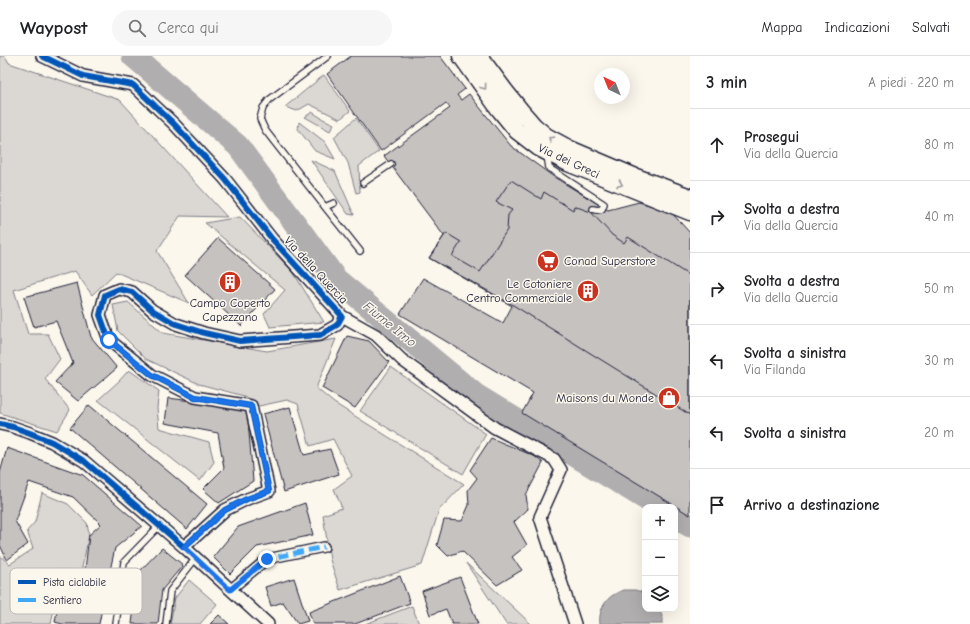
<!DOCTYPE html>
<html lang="it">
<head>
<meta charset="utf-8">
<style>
	:root { --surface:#fff; --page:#f6f6f6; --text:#202124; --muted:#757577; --line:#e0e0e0 }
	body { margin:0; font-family:"Comic Neue",sans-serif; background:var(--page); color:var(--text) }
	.controls { position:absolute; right:12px; bottom:12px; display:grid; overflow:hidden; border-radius:8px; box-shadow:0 4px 16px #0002 }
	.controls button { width:36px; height:36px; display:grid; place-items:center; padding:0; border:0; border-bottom:1px solid var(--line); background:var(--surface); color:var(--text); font:20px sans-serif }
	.compass { position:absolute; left:594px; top:12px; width:36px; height:36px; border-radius:50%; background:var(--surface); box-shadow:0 4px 16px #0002; rotate:317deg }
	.stop { position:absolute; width:12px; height:12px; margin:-9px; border:3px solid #1a73e8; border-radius:50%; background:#fff }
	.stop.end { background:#1a73e8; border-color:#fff; box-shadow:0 1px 4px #0008 }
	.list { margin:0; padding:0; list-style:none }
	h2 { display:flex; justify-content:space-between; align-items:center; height:52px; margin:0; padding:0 16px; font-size:17px }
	h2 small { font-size:13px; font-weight:400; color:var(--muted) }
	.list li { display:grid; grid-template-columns:26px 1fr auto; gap:12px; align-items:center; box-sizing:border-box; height:72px; padding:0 16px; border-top:1px solid var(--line) }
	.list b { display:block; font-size:15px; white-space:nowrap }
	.list p { margin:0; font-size:13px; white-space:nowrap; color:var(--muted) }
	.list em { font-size:13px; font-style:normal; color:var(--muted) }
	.icon { flex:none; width:22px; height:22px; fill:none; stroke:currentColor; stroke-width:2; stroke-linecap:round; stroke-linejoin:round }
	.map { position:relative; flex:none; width:690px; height:568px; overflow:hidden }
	header { display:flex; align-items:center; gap:24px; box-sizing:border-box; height:56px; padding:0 20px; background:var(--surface); border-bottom:1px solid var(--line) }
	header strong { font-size:19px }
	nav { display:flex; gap:22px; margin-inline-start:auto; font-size:14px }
	.search { width:280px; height:36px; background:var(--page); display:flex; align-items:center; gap:10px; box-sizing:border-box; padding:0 14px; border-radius:22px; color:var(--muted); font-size:15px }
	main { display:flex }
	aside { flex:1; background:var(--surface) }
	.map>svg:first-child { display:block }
	.green { fill:#dbd8d3; stroke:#7e7d87 }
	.water { fill:#b1aeb0; stroke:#787681 }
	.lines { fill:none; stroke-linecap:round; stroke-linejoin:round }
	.river { stroke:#b1aeb0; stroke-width:23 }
	.building { fill:#c6c2c0; stroke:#22223b }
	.service-casing { stroke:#22223b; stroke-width:8 }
	.pedestrian-casing { stroke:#22223b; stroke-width:12 }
	.minor-casing { stroke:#22223b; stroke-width:14 }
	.secondary-casing { stroke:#22223b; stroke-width:19 }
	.service { stroke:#fbf7ec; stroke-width:5.5 }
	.pedestrian { stroke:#fbf7ec; stroke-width:9 }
	.minor { stroke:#fbf7ec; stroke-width:11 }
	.secondary { stroke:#fbf7ec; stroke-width:16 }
	.quiet { stroke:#3fa9f5; stroke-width:5; stroke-dasharray:10 5; stroke-linecap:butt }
	.cycleway-casing { stroke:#fbf7ec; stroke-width:8 }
	.cycleway { stroke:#0057b8; stroke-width:6 }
	.oneway { stroke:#99979c }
	.route { stroke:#1a73e8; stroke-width:5 }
	.labels { text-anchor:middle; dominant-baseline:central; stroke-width:3; stroke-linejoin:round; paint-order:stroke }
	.street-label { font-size:12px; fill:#22223b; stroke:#fbf7ec }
	.poi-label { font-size:12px; fill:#22223b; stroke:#fbf7ec; text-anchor:end }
	.water-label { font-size:13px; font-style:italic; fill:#545364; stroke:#fbf7ec }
	.key { fill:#fbf7ec; stroke:#bab7b7; stroke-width:1 }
	.key-label { font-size:11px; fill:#22223b }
</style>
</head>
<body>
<header>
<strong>Waypost</strong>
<div class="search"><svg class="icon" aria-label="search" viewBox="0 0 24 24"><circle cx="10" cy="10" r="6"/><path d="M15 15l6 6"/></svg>Cerca qui</div>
<nav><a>Mappa</a><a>Indicazioni</a><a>Salvati</a></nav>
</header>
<main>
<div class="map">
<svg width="690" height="568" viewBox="0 0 690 568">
	<rect width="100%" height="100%" fill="#fbf7ec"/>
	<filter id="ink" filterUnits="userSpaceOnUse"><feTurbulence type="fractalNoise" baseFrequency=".025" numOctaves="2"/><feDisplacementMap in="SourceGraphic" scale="8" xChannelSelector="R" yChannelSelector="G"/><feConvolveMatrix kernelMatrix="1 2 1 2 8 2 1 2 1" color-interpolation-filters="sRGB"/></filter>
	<g filter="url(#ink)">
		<path class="green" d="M0,0H5L9,7L120,44L227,161L180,160L157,195L189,247L116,216L92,239L75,215L14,234L28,278H48L60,303L45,323L70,354L57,375L0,357Z
			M324,19L350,55L340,63L309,48L297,55L285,51Z
			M312,56L323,63L334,68L330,75L305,61Z
			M356,62L379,95L359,110L360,136L356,137L348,107L334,81Z
			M299,66L325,86L335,103L315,95L298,73Z
			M311,104L335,115L354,159L348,158Z
			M240,161L293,216L324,266L270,271L264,258L285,234L205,167Z
			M128,246L163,277L267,295L336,283L316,332L334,347L464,428L439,454L422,509L340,534L330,504L323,459L342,452L334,433L352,420L333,383L310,390L298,348L287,344L259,350L244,340L199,328L146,303L118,275L113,249Z
			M391,311L486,378L463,418L360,355Z
			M129,314L159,335L157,352L159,372L209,386L214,406L200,425L98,344L119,325Z
			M42,437L68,448L87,467L89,479L81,516L61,514L51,568H0V500L10,508L33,493L27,475L35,466Z
			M466,507L531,568H506Z
			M189,524L217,548L200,568H170L175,542Z
			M412,550L419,568H365Z"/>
		<path class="water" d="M624,534H635L645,537V553H659L662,560V568H600C598,556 605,543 615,538C618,536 621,535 624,534Z"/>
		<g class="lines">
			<path class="river" d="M133,0L238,90L336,223L476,339L659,451
				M675,461L690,470"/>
		</g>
		<path class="building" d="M351,0H440L465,33L457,39L461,44L469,38L511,90L554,121L608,154L639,146L670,155L690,177V459L522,357L533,337L400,258L423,222L503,267L512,250L429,202L444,180L384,100L450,52L446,47L381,95L327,18Z
			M511,124L541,143L544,136L573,154L574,150L591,156L612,179L624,187L628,181L690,220V359L513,249L429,202L446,177L461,186L452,200L480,216L507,174L508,159L512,154L496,146Z
			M218,182L275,233L241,270L185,219Z
			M77,227L91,281L117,312L78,345L55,326L73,307L56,265L34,271L24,241Z
			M347,280L369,285L389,306L355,352L322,332Z
			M168,342L247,352L253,425L219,447L203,433L224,412L218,377L165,367Z
			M89,349L207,448L187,473L70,372Z
			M290,351L304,399L330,393L339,418L284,436L263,358Z
			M491,382L534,400L543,407L526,439L528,453L514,466L527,489L512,501L522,514L497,529L462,495L448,500L437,489L444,464L462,465L469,449L468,434L477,422L470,414Z
			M7,392L83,419L142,470L115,492L107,528L84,523L89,479L101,468L73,441L29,426L15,465L28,488L7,504L0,489V417Z
			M305,447L313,479L257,491L230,518L213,501L238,471Z
			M162,492L183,509L162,534L158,568H132L138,517Z
			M400,520L410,547L355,568H313L309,556Z
			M460,521L478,568H452L446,553L430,559L422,535Z
			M294,522L308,565L298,568L283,546L271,550L265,531Z
			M60,538L103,547L99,568H62L55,566Z
			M219,559L229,568H210Z"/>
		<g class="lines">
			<g class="service-casing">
				<path id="service" d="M328,0L269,44L263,52L260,63L265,74L325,151L360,195
					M547,99L549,112L604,148L602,153L597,154L593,153
					M363,127L391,108
					M325,151L334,147
					M67,531L119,542
					M116,568L124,506L159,470
					M166,568L170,535L196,502"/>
			</g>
			<g class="pedestrian-casing">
				<path id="pedestrian" d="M230,534L267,503L324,491"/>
			</g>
			<g class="minor-casing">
				<path id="minor" d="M342,260L376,279L402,304L495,372L554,403L561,414L540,461L575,568
					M0,368L13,371L30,377L52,386L84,405L184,491L225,454L247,443L269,435L251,350L195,341L152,319L109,284L100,259L105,239L119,233L132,236L152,254L176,268L204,277L240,285L320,279L337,269L342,260L272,183L225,123L175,69L133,29L83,20L42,0
					M184,491L268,568"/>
			</g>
			<g class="secondary-casing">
				<path id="secondary" d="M461,0L499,53L517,75L539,92L568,107L690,156
					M479,0L505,35L521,55L534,70L546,80L570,93L636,121L690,141"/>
			</g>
			<use href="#service" class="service"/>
			<use href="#pedestrian" class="pedestrian"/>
			<use href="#minor" class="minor"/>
			<use href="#secondary" class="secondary"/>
			<path class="quiet" d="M230,534L267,503L324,491"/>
			<g class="cycleway-casing">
				<path id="cycleway" d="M0,368L13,371L30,377L52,386L84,405L184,491L225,454L247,443L269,435L251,350L195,341L152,319L109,284L100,259L105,239L119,233L132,236L152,254L176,268L204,277L240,285L320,279L337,269L342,260L272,183L225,123L175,69L133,29L83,20L42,0"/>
			</g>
			<use href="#cycleway" class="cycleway"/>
		</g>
		<defs><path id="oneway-chevron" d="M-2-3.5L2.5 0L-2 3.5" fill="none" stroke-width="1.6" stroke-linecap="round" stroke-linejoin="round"/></defs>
		<g class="oneway">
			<use href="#oneway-chevron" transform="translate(484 31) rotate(54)"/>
			<use href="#oneway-chevron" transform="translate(551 83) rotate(-148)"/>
			<use href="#oneway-chevron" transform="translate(620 128) rotate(22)"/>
		</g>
	</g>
	<g class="lines" filter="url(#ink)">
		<path class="route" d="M109,284L152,319L195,341L251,350L269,435L246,443L225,454L184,491L230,534L267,503"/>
	</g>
	<defs>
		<g id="supermarket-disc" transform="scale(1.15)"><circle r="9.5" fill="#c8321e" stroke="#fbf7ec"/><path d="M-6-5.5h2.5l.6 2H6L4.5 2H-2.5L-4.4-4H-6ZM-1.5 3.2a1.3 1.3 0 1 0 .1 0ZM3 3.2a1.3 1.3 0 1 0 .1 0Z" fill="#fff"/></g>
		<g id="building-disc" transform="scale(1.15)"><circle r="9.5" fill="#c8321e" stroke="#fbf7ec"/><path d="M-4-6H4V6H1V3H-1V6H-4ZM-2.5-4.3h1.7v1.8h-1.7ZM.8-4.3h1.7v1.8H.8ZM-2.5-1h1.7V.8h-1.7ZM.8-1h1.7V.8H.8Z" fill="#fff"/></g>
		<g id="shop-disc" transform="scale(1.15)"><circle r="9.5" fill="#c8321e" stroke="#fbf7ec"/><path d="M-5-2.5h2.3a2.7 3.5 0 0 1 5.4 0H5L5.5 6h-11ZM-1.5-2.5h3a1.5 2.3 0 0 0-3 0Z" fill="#fff"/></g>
	</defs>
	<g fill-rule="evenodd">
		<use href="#supermarket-disc" x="548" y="205"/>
		<use href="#building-disc" x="230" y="226"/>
		<use href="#building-disc" x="588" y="235"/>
		<use href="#shop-disc" x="669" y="342"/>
	</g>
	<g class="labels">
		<g class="street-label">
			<text transform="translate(569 105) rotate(25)">Via dei Greci</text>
			<text transform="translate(316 214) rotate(47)">Via della Quercia</text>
		</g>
		<g class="poi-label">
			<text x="564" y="205" text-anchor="start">Conad Superstore</text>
			<text x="572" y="228">Le Cotoniere<tspan x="572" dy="14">Centro Commerciale</tspan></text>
			<text x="230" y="247" text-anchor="middle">Campo Coperto<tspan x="230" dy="14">Capezzano</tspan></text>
			<text x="654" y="342">Maisons du Monde</text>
		</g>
		<g class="water-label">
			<text transform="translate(390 268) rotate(39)">Fiume Irno</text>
		</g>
	</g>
	<rect x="10" y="512" width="132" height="46" rx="6" class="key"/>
	<rect x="18" y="524" width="18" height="4" fill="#0057b8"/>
	<rect x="18" y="542" width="18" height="4" fill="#3fa9f5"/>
	<g class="key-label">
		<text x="43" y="530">Pista ciclabile</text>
		<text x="43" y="548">Sentiero</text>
	</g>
</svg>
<div class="controls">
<button>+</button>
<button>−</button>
<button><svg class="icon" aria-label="layers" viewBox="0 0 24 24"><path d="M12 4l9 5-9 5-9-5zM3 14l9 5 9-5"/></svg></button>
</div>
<svg class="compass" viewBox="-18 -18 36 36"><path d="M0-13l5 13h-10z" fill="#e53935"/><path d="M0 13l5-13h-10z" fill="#757577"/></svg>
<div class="stop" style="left:109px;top:284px"></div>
<div class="stop end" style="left:267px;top:503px"></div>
</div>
<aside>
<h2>3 min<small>A piedi · 220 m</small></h2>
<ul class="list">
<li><svg class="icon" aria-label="ahead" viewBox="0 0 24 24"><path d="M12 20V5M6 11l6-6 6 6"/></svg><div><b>Prosegui</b><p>Via della Quercia</p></div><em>80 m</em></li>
<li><svg class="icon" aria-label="right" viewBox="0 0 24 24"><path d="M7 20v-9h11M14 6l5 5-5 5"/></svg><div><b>Svolta a destra</b><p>Via della Quercia</p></div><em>40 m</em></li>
<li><svg class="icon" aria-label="right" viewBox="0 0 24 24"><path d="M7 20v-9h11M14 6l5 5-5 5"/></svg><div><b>Svolta a destra</b><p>Via della Quercia</p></div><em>50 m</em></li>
<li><svg class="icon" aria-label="left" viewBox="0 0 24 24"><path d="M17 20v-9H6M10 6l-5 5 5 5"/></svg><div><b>Svolta a sinistra</b><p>Via Filanda</p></div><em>30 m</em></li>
<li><svg class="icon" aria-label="left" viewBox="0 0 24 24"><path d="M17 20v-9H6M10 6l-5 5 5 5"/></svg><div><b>Svolta a sinistra</b></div><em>20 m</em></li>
<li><svg class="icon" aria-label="arrive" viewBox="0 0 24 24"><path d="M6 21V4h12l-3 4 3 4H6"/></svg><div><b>Arrivo a destinazione</b></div></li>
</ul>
</aside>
</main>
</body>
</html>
